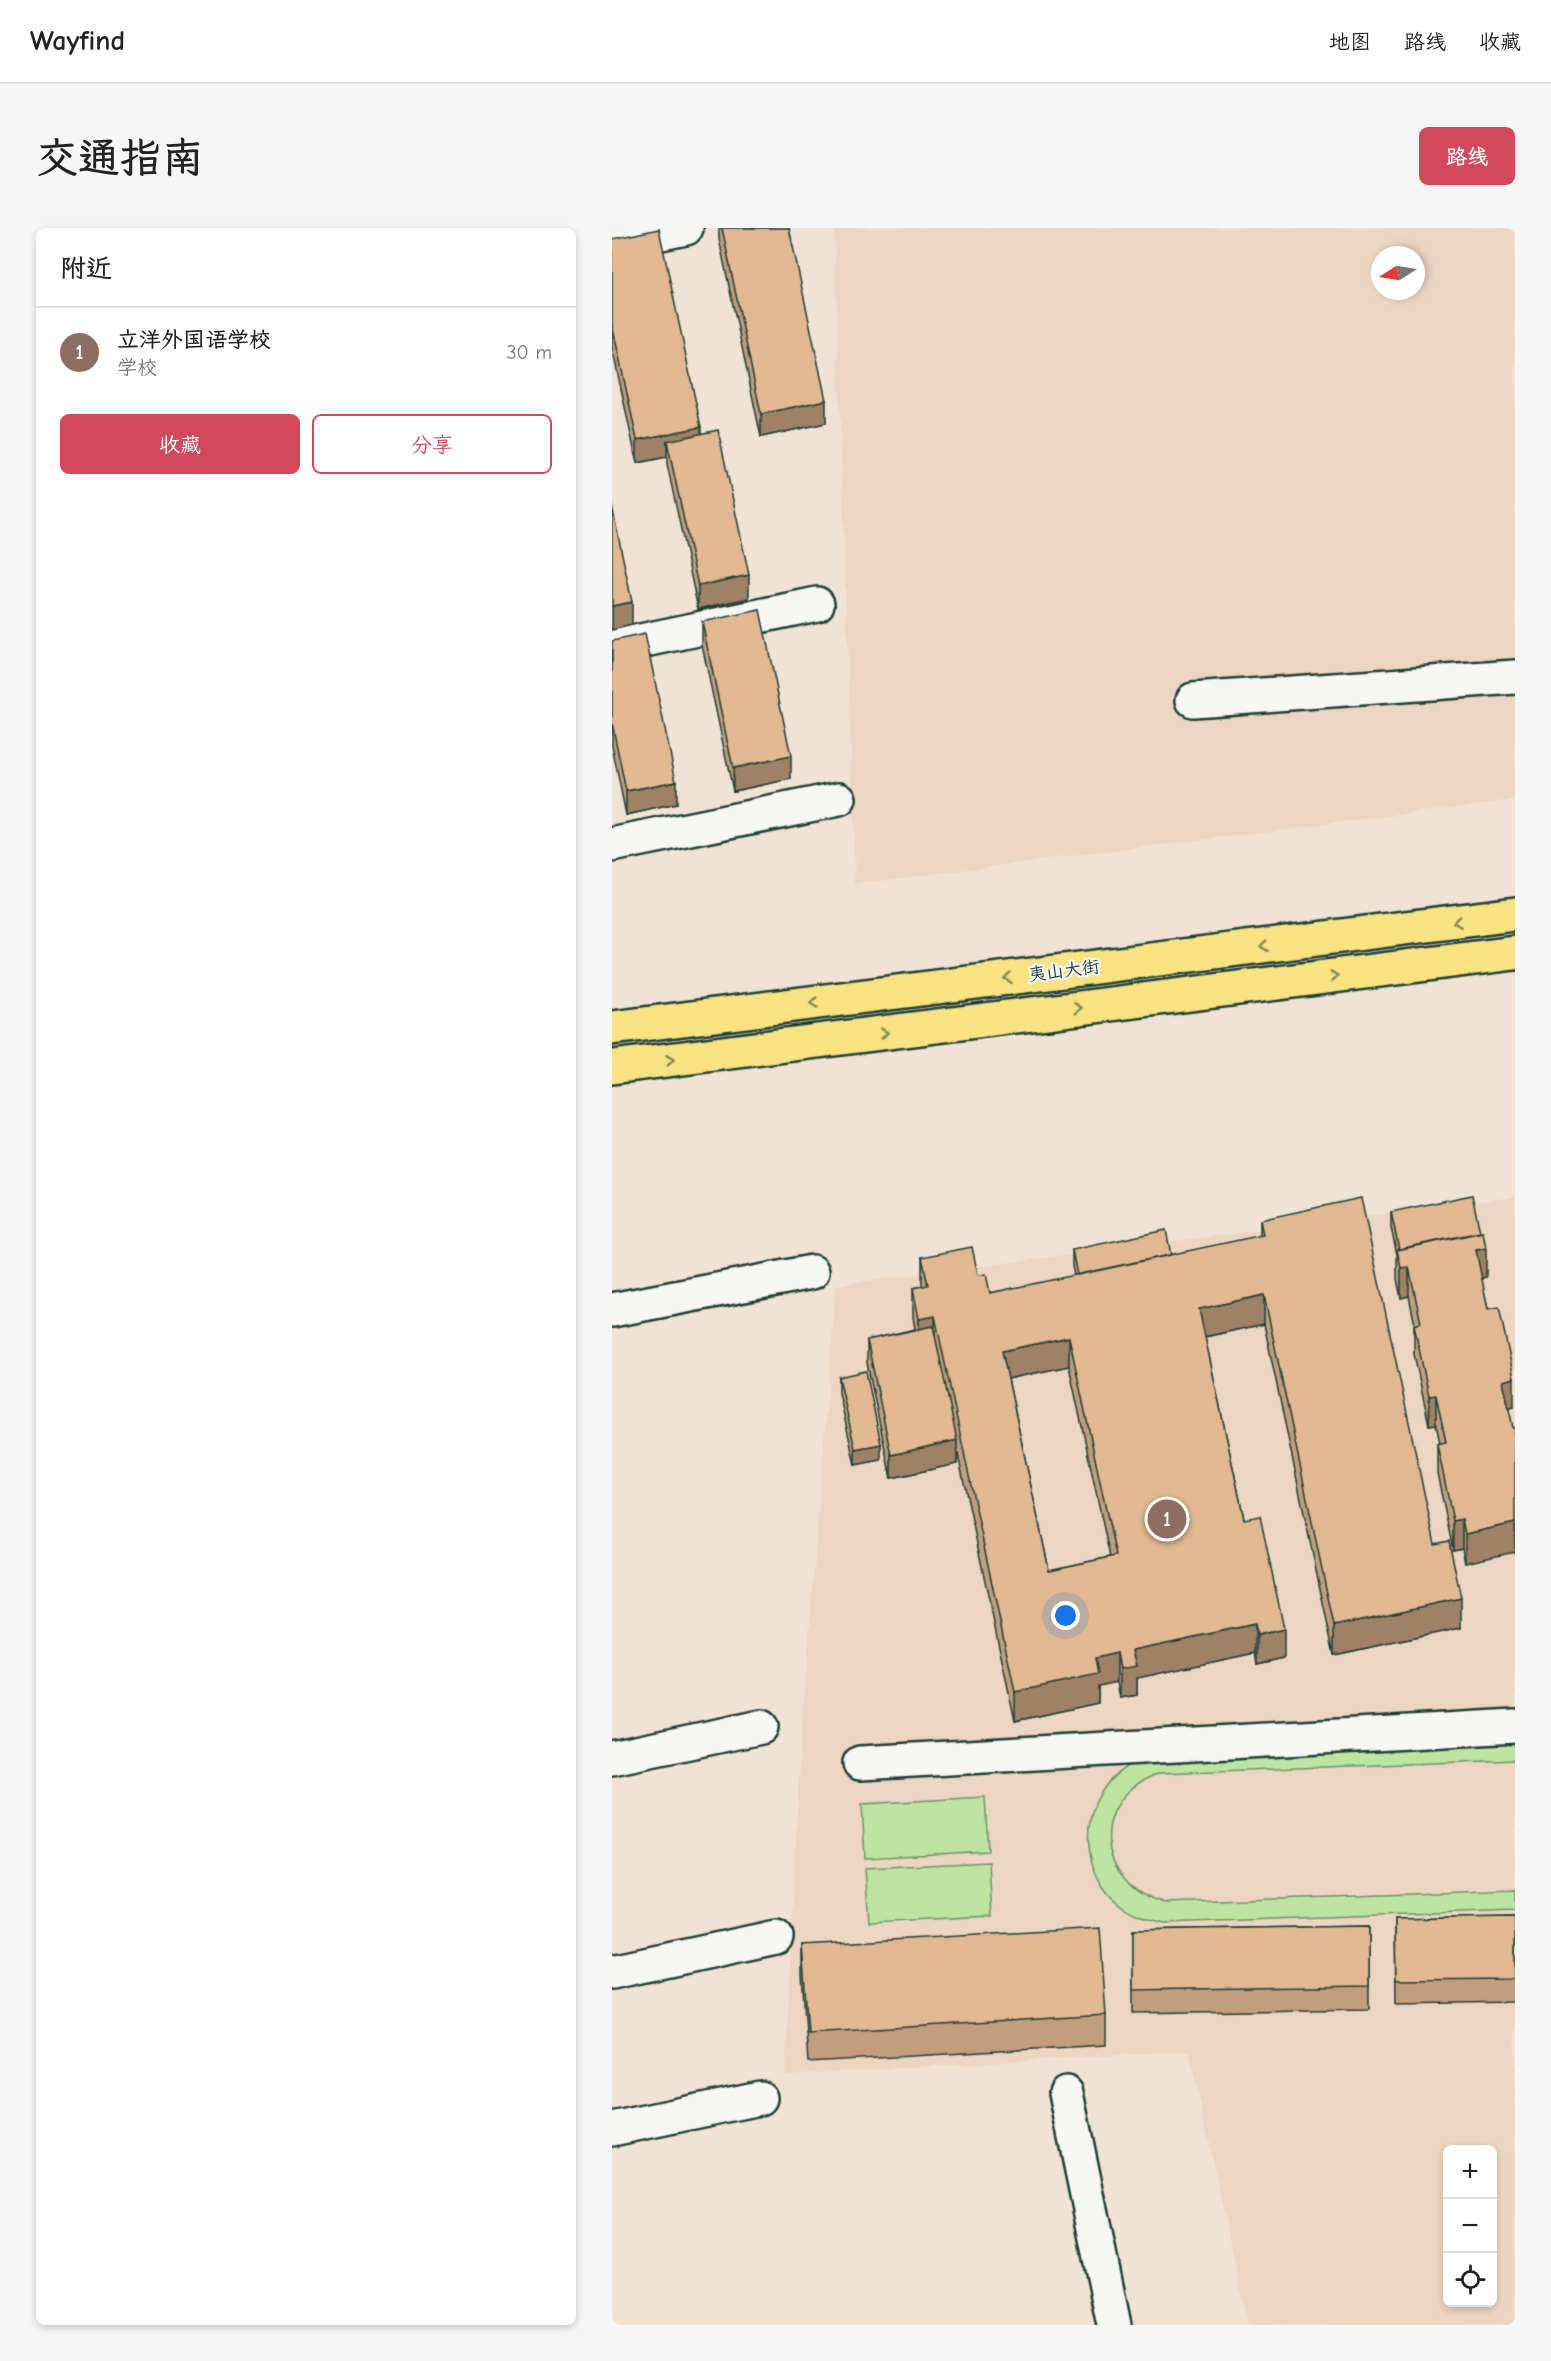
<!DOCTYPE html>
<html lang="zh">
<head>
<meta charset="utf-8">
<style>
	:root { --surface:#fff; --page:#f6f6f6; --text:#222; --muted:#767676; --line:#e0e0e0; --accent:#d1495b }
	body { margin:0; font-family:"Comic Neue","LXGW WenKai TC",sans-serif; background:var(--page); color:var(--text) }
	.controls { position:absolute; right:18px; bottom:18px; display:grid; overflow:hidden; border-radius:9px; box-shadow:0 3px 9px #0003 }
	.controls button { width:54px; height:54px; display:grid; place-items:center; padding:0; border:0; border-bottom:2px solid var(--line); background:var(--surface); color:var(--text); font:30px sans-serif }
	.compass { position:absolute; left:759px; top:18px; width:54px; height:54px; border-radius:50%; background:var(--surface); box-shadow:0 3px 9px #0003; rotate:258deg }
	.you { position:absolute; left:454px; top:1388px; width:21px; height:21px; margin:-15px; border:4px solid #fff; border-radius:50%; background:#1a73e8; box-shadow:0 0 0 9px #1a73e833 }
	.badge { display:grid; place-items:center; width:39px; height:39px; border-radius:50%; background:var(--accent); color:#fff; font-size:20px; font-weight:700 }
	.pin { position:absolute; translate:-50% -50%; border:3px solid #fff; box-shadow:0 2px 6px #0006 }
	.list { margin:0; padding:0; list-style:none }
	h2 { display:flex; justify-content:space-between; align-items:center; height:78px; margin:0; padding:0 24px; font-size:26px }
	h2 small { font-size:20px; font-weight:400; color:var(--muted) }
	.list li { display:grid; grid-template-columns:39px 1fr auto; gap:18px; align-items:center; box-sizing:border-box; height:90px; padding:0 24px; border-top:2px solid var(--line) }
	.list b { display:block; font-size:22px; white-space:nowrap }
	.list p { margin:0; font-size:20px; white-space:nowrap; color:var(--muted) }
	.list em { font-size:20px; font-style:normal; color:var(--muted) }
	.actions { display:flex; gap:12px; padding:18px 24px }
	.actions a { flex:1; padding:14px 0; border:2px solid var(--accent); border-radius:9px; text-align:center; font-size:21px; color:var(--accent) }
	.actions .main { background:var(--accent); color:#fff }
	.icon { flex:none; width:33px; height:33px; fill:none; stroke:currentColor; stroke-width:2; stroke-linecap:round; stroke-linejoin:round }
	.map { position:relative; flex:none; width:903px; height:2097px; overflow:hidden; border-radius:9px }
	header { display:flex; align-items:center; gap:36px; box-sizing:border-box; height:84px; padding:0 30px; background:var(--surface); border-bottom:2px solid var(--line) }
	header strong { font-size:28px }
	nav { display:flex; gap:33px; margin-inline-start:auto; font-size:21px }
	.intro { display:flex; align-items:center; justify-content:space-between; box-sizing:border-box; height:144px; padding:0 36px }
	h1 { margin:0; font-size:42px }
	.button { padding:15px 27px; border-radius:9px; background:var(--accent); color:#fff; font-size:21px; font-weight:700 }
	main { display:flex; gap:36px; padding:0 36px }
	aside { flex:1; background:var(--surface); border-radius:9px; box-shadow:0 3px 9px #0003 }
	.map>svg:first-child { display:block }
	.built { fill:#ecd6c1; fill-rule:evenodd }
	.green { fill:#bde5a1; stroke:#6e916a; stroke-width:1.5 }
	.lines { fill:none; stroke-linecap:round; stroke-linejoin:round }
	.minor-casing { stroke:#1f3d34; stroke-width:38 }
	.major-casing { stroke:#1f3d34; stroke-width:38 }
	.minor { stroke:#f6f6f2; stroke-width:33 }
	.major { stroke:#f8e281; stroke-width:33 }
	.wall { fill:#c29e7e; stroke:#1f3d34; stroke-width:1.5; fill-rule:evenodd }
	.shaded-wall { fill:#9e8166; stroke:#1f3d34; stroke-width:1.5 }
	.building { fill:#e2b892; stroke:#1f3d34; stroke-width:1.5; fill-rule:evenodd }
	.oneway { stroke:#818757 }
	.labels { text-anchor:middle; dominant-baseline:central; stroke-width:4.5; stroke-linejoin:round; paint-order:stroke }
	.street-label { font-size:18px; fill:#1f3d34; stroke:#f6f6f2 }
</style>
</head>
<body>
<header>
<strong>Wayfind</strong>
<nav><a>地图</a><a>路线</a><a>收藏</a></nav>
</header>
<div class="intro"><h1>交通指南</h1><a class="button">路线</a></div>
<main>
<aside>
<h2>附近<small></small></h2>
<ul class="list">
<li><span class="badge" style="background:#8d6e63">1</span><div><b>立洋外国语学校</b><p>学校</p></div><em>30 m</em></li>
</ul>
<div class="actions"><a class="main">收藏</a><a>分享</a></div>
</aside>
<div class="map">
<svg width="903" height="2097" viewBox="0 0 903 2097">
	<rect width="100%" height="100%" fill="#f0e3d5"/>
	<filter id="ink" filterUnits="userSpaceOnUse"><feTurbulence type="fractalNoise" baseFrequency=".0167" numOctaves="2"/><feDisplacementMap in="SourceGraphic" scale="12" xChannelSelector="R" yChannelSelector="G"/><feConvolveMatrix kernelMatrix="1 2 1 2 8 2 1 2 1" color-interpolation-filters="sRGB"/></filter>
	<g filter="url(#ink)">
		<path class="built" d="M222,0H903V572L243,656ZM768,27H804V63H768Z
			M903,969V2097H636L577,1823L173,1847L188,1525L224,1057ZM836,1922H880V2074H836Z"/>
		<path class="green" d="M903,1512V1532L548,1545C476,1569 481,1656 554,1675L903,1662V1682L552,1695C538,1691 525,1688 513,1680C474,1656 465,1596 492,1560C500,1548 511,1541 523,1533Z
			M373,1569L376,1623L253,1630L250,1576Z
			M377,1634L380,1688L257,1694L253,1640Z"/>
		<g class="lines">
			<g class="minor-casing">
				<path id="minor" d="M0,15L74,0
					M0,419L205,376
					M581,472L903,449
					M0,617L227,571
					M0,1082L200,1044
					M0,1530L149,1499
					M248,1535L903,1498
					M0,1744L164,1709
					M454,1865L502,2097
					M0,1901L148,1870"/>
			</g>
			<g class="major-casing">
				<path id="major" d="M0,800L903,686
					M0,839L903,725"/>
			</g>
			<use href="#minor" class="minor"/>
			<use href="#major" class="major"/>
		</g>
		<path class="wall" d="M107,0H177L214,195L149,209L107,11Z
			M0,11L89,206L137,370L86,381L55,236V229L25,235L0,119Z
			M90,394L179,551L121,563L90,417Z
			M0,413L64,576L14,587L0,518Z
			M779,984L874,1049L869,1050L876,1081L902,1179L897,1180L853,1335L850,1320L841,1322L825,1245V1216L828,1215L824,1196L817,1197L802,1126V1097H803L797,1068L789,1070L785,1051V1026L779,1000Z
			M648,992L823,1316L849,1400L722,1427L652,1096L593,1109L632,1291L672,1430L645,1436L643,1425L525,1450V1467L508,1470L505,1454L486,1458V1475L403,1493L345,1222V1236L279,1250L255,1135V1112L303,1101L301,1089V1060L310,1058V1029L366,1047L378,1065L462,1048L460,1038V1022L559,1027L648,1008ZM457,1138L498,1329L437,1342L396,1151Z
			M227,1149L269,1232L243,1237L227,1165Z
			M903,1689V1774L784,1776L783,1691Z
			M757,1698V1781L521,1785V1702Z
			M190,1717L494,1787V1817L196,1834L190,1746Z"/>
		<path class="shaded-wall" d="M214,172V195L149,209V186Z
			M89,199V222L55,213V229L25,235V212Z
			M137,347V370L86,381V358Z
			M20,374V397L0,402V378Z
			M179,528V551L121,563V540Z
			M64,553V576L14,587V563Z
			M874,1020V1049L864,1051L797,1039V1068L789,1070V1040Z
			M652,1067V1096L587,1110V1081Z
			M323,1088V1117L307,1120V1091Z
			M457,1109V1138L390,1152V1123Z
			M902,1150V1179L891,1182V1153Z
			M824,1167V1196L817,1197V1168Z
			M345,1212V1236L279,1250V1227Z
			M269,1216V1232L243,1237V1221Z
			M850,1291V1320L841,1322V1293Z
			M903,1295V1324L853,1335V1306Z
			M849,1370V1400L722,1427V1398Z
			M643,1396V1425L525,1450V1467L508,1470V1441L521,1422Z
			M672,1401V1430L645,1436V1407Z
			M505,1425V1454L486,1458V1475L403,1493V1464L483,1430Z"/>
		<path class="building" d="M110,0H177L214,172L149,186Z
			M47,1L89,199L25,212L0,96V11Z
			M106,202L137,347L86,358L55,213Z
			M0,278L20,374L0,378Z
			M148,382L179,528L121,540L90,394Z
			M33,406L64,553L14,563L0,495V413Z
			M860,967L868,1004L787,1021L779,984Z
			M749,970L823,1316L837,1313L849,1370L722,1398L652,1067L587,1081L632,1291L648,1288L672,1401L645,1407L643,1396L521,1422L525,1438L508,1441L505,1425L483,1430L486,1446L403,1464L323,1088L307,1091L301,1060L316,1057L310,1029L360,1019L366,1047L374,1046L378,1065L651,1007L648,992ZM457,1109L504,1328L437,1342L390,1123Z
			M554,1002L559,1027L465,1047L460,1022Z
			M871,1004L874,1020L864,1022L876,1081L887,1079L902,1150L891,1153L901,1200H903V1295L853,1306L850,1291L841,1293L825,1216L834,1214L824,1167L817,1168L802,1097L809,1095L797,1039L789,1040L785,1022Z
			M321,1098L345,1212L279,1227L255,1112Z
			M254,1143L269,1216L243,1221L227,1149Z
			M903,1689V1751L784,1752L783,1691Z
			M757,1698V1758L521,1762V1702Z
			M488,1700L494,1787L196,1805L190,1717Z"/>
		<defs><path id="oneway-chevron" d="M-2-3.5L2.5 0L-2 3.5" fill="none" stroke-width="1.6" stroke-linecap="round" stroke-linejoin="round" transform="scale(1.5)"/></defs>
		<g class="oneway">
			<use href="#oneway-chevron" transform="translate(845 694) rotate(172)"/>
			<use href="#oneway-chevron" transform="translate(652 718) rotate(173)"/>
			<use href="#oneway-chevron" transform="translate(722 748) rotate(-7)"/>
			<use href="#oneway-chevron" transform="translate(396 750) rotate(173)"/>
			<use href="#oneway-chevron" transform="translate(202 775) rotate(173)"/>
			<use href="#oneway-chevron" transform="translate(466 780) rotate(-7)"/>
			<use href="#oneway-chevron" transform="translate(272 805) rotate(-7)"/>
			<use href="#oneway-chevron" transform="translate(58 832) rotate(-7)"/>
		</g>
	</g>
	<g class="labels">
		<g class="street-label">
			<text transform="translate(452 743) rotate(-7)">夷山大街</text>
		</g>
	</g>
</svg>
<div class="controls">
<button>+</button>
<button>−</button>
<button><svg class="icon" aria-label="locate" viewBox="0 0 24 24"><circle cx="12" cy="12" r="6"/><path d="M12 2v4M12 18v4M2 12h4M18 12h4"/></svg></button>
</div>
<svg class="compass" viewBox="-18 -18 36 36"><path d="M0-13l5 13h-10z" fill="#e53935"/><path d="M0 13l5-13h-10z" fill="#767676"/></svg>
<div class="you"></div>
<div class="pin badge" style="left:555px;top:1291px;background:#8d6e63">1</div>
</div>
</main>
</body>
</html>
